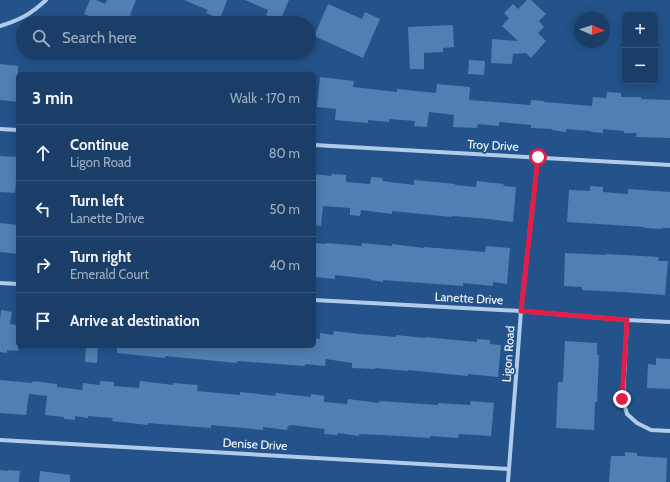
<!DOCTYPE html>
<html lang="en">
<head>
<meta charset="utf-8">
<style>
	:root { --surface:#1a3e68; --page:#274971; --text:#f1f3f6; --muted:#9faec0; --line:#38577c }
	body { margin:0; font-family:Cabin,sans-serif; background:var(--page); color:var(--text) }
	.controls { position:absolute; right:12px; top:12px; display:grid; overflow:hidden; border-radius:6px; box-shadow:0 2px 10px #0003 }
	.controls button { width:36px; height:36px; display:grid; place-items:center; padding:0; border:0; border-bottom:1px solid var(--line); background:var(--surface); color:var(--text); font:20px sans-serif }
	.compass { position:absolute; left:574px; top:12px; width:36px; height:36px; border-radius:50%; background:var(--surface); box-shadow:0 2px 10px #0003; rotate:93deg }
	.stop { position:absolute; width:12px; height:12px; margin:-9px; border:3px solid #e11d48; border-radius:50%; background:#fff }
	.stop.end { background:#e11d48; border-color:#fff; box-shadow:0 1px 4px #0008 }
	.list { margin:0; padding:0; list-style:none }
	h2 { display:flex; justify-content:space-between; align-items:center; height:52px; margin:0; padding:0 16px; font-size:17px }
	h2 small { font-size:13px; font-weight:400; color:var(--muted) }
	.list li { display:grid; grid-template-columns:26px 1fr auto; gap:12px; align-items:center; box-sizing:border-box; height:56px; padding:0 16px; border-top:1px solid var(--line) }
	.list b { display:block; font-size:15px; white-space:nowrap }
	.list p { margin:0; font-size:13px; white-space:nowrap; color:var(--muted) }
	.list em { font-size:13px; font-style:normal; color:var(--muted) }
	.icon { flex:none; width:22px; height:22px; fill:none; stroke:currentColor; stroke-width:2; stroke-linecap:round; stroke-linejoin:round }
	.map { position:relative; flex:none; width:670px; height:482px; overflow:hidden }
	.search { position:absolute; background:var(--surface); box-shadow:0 2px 10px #0003; left:16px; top:16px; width:300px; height:44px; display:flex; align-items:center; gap:10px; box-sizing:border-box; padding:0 14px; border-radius:22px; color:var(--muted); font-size:15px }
	.panel { position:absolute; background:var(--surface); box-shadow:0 2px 10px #0003; left:16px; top:72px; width:300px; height:276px; border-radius:6px }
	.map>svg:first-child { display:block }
	.building { fill:#507fb3 }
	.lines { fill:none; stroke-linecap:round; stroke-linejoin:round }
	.minor { stroke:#b0ccea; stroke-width:4 }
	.route { stroke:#e11d48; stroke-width:5 }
	.labels { text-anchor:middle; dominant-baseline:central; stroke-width:3.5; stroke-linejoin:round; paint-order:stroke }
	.street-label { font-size:12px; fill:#fff; stroke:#23538a }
</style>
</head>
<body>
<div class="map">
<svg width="670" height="482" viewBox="0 0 670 482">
	<rect width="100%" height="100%" fill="#23538a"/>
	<path class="building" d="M90,0H96L105,4L107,0H136L130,15L148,23H107L84,14Z
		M184,0H227L220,19L206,13L208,10Z
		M245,0H289L280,21L266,15L268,10Z
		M527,0H531L546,14L539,21L544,27L538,33L546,41L531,58L526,53L513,54L512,64L491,63L492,39L518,41L502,26L509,18L504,13L513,4L518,9Z
		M328,4L362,19L365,12L380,19L363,58L314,36Z
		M453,25L454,47L443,48V52L424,53V69H410L408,27Z
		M469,60L485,61L484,75L468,74Z
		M0,64L18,66V102L0,100Z
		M320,77L354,81L353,87L397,92V89L436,93L437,84L470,87L469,100L530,105L531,100L544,101V102L592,106L593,97L606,98L607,92L621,93V97H641V99L670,100V138L636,137L637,133H624V131L603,129V133L591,132V131L566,129V132L552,130V129L531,128V125L499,122V126L478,124L477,128L453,127L454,115L429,112L427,127L414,126L415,121L389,119V122L368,120V123L335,120L336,109L317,107Z
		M0,156L18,157L15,193L0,192Z
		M314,174L331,176L332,174L346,175V182L370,184L371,177L383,178L382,181L414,185V180L455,184V185L476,187L477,181L504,184L503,186L516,187L513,222L489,219L452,216V217L392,211V214L361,210L360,216L350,215V208L323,206L321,226L314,225Z
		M590,186L603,187V192L628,194V189L670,192V228H662V229L644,228V227L567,222L569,190L590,191Z
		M0,223L18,225V254L0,252Z
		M314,243L326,244V243L362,246V243L392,246V244L424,248V247L485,252L486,246L510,248L507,284L493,282V286L463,283V286L383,280V282L371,280V279L335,275V279L314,277Z
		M565,253L605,255L606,254L659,257L658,261H668L665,295L622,292L582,290V287L564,286Z
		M1,310L12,312L10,324L18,325V351L7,350V353L0,352V321Z
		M334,331L360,334L396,337V335L425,338V337L445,339L477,342V339L490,340V344L501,345L498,377L468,374V376L408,370V371L375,368V369L352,368V363L326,359L325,366L305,364V366L237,361V363L165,356V358L117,353V346H314V338L320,339V333L333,335Z
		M565,341L597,343V355H599L597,402H595L594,430L556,428L558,382H563Z
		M86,346H98L97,363L85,362Z
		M656,358L670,359V389L647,388L648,364L656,365Z
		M0,380L32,383L33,381L57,384V387L82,390L83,383L100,385V381L114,382V386L139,388L140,381L173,385V383L198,385L197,391L240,395V392L275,396L276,393L311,397V394L324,396V402L347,404L348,399L379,403V401L438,405V403L470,405L471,401L494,403L491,436L459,434L458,438L430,436V438L382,435L359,434V436L338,433L337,435L324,434L325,429L292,425L288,426L287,430L263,427V430L211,425V428L160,424L148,423V425L112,421L113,418L88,416V418L75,416V420L64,419V417L45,415L47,396L29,394L26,415L0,413Z
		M625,452L637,453V456L667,458L666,482H609L611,456H625Z
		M0,470L8,471V470L20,471L19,482H0Z
		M40,471L70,475V482H39Z"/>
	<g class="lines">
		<path class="minor" d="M0,26C20,20 31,14 46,0
			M0,129L18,130
			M314,145L670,165
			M0,283L18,284
			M314,300L521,311L627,320L670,322
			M627,320L623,399L627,414L637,423L651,430L670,431
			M0,440L509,469
			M508,482L521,311L538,157"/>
	</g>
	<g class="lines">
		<path class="route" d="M538,157L521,311L627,320L622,399"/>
	</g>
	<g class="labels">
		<g class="street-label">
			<text transform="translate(493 145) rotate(3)">Troy Drive</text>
			<text transform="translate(469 298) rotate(3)">Lanette Drive</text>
			<text transform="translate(508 354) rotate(-86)">Ligon Road</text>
			<text transform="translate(255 444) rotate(3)">Denise Drive</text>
		</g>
	</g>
</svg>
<div class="controls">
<button>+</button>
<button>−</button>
</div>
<svg class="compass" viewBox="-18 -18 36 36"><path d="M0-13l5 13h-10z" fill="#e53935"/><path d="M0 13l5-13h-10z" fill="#9faec0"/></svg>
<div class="stop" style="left:538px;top:157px"></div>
<div class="stop end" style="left:622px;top:399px"></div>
<div class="search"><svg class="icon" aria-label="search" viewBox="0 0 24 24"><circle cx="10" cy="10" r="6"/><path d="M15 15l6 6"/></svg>Search here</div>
<section class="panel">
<h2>3 min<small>Walk · 170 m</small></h2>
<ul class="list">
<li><svg class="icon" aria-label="ahead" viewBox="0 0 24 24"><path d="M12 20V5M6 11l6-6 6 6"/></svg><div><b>Continue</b><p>Ligon Road</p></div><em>80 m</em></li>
<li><svg class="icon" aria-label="left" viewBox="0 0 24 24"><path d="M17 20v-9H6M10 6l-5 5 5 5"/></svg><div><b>Turn left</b><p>Lanette Drive</p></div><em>50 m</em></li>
<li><svg class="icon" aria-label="right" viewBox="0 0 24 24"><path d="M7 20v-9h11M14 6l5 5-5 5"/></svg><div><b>Turn right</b><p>Emerald Court</p></div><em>40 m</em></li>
<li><svg class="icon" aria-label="arrive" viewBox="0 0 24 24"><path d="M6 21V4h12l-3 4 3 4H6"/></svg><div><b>Arrive at destination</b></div></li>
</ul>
</section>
</div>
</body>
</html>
